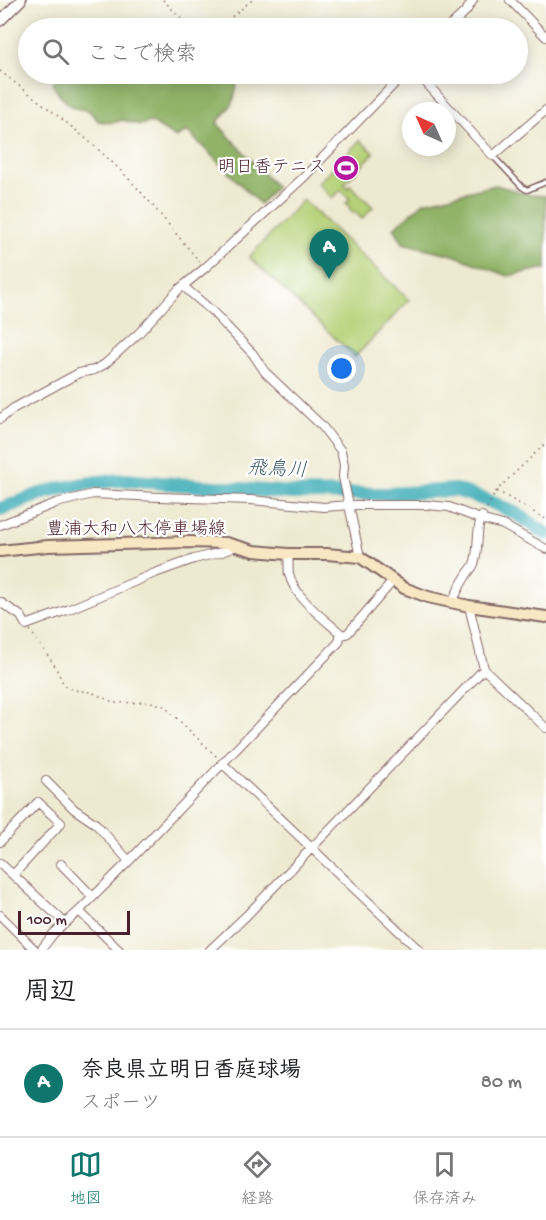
<!DOCTYPE html>
<html lang="ja">
<head>
<meta charset="utf-8">
<style>
	:root { --surface:#fff; --page:#f6f6f6; --text:#202124; --muted:#757577; --line:#e0e0e0; --accent:#0f766e }
	body { margin:0; font-family:"Gochi Hand","Klee One",sans-serif; background:var(--page); color:var(--text) }
	.compass { position:absolute; left:402px; top:102px; width:54px; height:54px; border-radius:50%; background:var(--surface); box-shadow:0 3px 15px #0003; rotate:315deg }
	.scale { position:absolute; left:18px; bottom:15px; width:112px; box-sizing:border-box; padding-left:6px; border:3px solid #4a1f2b; border-top:0; font-size:16px; line-height:21px; white-space:nowrap; color:#4a1f2b; -webkit-text-stroke:4px #fff; paint-order:stroke }
	.you { position:absolute; left:342px; top:369px; width:21px; height:21px; margin:-15px; border:4px solid #fff; border-radius:50%; background:#1a73e8; box-shadow:0 0 0 9px #1a73e833 }
	.badge { display:grid; place-items:center; width:39px; height:39px; border-radius:50%; background:var(--accent); color:#fff; font-size:20px; font-weight:700 }
	.pin { position:absolute; translate:-50% -50px; filter:drop-shadow(0 2px 3px #0008) }
	.pin::after { content:''; position:absolute; top:32px; width:21px; height:18px; background:inherit; clip-path:polygon(0 0,100% 0,50% 100%) }
	.list { margin:0; padding:0; list-style:none }
	h2 { display:flex; justify-content:space-between; align-items:center; height:78px; margin:0; padding:0 24px; font-size:26px }
	h2 small { font-size:20px; font-weight:400; color:var(--muted) }
	.list li { display:grid; grid-template-columns:39px 1fr auto; gap:18px; align-items:center; box-sizing:border-box; height:108px; padding:0 24px; border-top:2px solid var(--line) }
	.list b { display:block; font-size:22px; white-space:nowrap }
	.list p { margin:0; font-size:20px; white-space:nowrap; color:var(--muted) }
	.list em { font-size:20px; font-style:normal; color:var(--muted) }
	.icon { flex:none; width:33px; height:33px; fill:none; stroke:currentColor; stroke-width:2; stroke-linecap:round; stroke-linejoin:round }
	.map { position:relative; flex:none; width:546px; height:950px; overflow:hidden }
	.search { position:absolute; background:var(--surface); box-shadow:0 3px 15px #0003; left:18px; right:18px; top:18px; height:66px; display:flex; align-items:center; gap:15px; box-sizing:border-box; padding:0 21px; border-radius:33px; color:var(--muted); font-size:22px }
	.sheet { height:186px; background:var(--surface) }
	nav { display:flex; justify-content:space-around; align-items:center; box-sizing:border-box; height:84px; border-top:2px solid var(--line); background:var(--surface); font-size:16px; color:var(--muted) }
	nav a { display:grid; justify-items:center; gap:3px }
	nav .on { color:var(--accent) }
	.map>svg:first-child { display:block }
	.green { fill:#b5d178; stroke:#807852; stroke-width:1.5 }
	.forest { fill:#90b368; stroke:#6d694a; stroke-width:1.5 }
	.lines { fill:none; stroke-linecap:round; stroke-linejoin:round }
	.river { stroke:#3aabb6; stroke-width:14 }
	.service-casing { stroke:#836665; stroke-width:7 }
	.minor-casing { stroke:#836665; stroke-width:10 }
	.tertiary-casing { stroke:#836665; stroke-width:12 }
	.secondary-casing { stroke:#836665; stroke-width:14 }
	.path { stroke:#836665; stroke-width:1.5; stroke-dasharray:1.5 4.5; stroke-linecap:butt }
	.service { stroke:#fff; stroke-width:4 }
	.minor { stroke:#fff; stroke-width:8 }
	.tertiary { stroke:#fff; stroke-width:9 }
	.secondary { stroke:#f9e7c3; stroke-width:10 }
	.labels { text-anchor:middle; dominant-baseline:central; stroke-width:4.5; stroke-linejoin:round; paint-order:stroke }
	.poi-label { font-size:18px; fill:#4a1f2b; stroke:#fff; text-anchor:end }
	.street-label { font-size:18px; fill:#4a1f2b; stroke:#fff }
	.water-label { font-size:20px; font-style:italic; fill:#435e6a; stroke:#fff }
</style>
</head>
<body>
<div class="map">
<svg width="546" height="950" viewBox="0 0 546 950">
	<rect width="100%" height="100%" fill="#fff"/>
	<filter id="ink" filterUnits="userSpaceOnUse"><feTurbulence type="fractalNoise" baseFrequency=".0167" numOctaves="2"/><feDisplacementMap in="SourceGraphic" scale="12" xChannelSelector="R" yChannelSelector="G"/><feConvolveMatrix kernelMatrix="1 2 1 2 8 2 1 2 1" color-interpolation-filters="sRGB"/></filter>
	<filter id="wash" filterUnits="userSpaceOnUse"><feTurbulence type="fractalNoise" baseFrequency=".008" numOctaves="4" result="noise"/><feDisplacementMap in="SourceGraphic" scale="24" xChannelSelector="R" yChannelSelector="G"/><feGaussianBlur stdDeviation="1.35" result="paint"/><feColorMatrix in="noise" values="0 0 0 0 0 0 0 0 0 0 0 0 0 0 0 0 0 1.4 0 .05"/><feComposite in="paint" operator="in"/></filter>
	<g filter="url(#wash)">
		<rect width="100%" height="100%" fill="#eeead1"/>
		<path class="green" d="M360,140L374,153L344,184L348,188L350,185L373,207L362,219L355,212L353,213L349,209L350,207L346,203L350,199L341,190L332,198L318,183Z
			M303,200L409,300L355,357L249,257Z"/>
		<path class="forest" d="M62,74H229L237,85L233,103L217,123L276,187L260,204L187,131L176,138L151,122L140,125L123,120L112,123L98,121C86,103 85,114 72,106C65,102 59,94 54,87L53,82Z
			M496,185L531,195L546,196V269H541L508,276L453,255L403,243L394,228L424,202Z"/>
		<g class="lines">
			<path class="river" d="M0,509C13,505 27,499 40,494C67,486 95,481 124,480L292,493L387,494L456,490L489,501L517,514L546,534"/>
		</g>
	</g>
	<g filter="url(#ink)">
		<g class="lines">
			<g class="service-casing">
				<path id="service" d="M493,156L522,187L527,190L546,182"/>
			</g>
			<g class="minor-casing">
				<path id="minor" d="M510,0L546,37
					M448,28L466,11L473,0
					M418,74L493,156L546,110
					M183,286L212,311L253,354L265,372L322,426L341,451L344,465L343,477L360,557
					M0,419L14,408L79,373L94,370L105,364L139,333L178,290L205,268L304,177L404,74
					M0,525L56,503L93,494L160,497L251,500L324,507L350,505H427L449,507L480,519L503,525L546,549
					M288,554C289,560 288,568 289,574C295,598 322,617 340,633V636
					M0,602L21,616L26,625L67,610L155,573L194,559L222,552L236,546
					M452,603C456,594 460,585 466,576C468,572 472,569 474,564C480,548 475,531 482,516
					M469,606L484,669L546,728
					M222,763L419,950
					M46,781L74,809L96,824L129,861
					M0,842L38,802L61,823L13,875
					M0,863L64,922
					M61,864L93,897
					M79,911L119,950
					M0,915L35,950
					M41,950L53,934L79,911L129,861L339,642L340,636L348,633L393,581
					M210,950L247,915L484,669"/>
			</g>
			<g class="tertiary-casing">
				<path id="tertiary" d="M0,21L21,0"/>
			</g>
			<g class="secondary-casing">
				<path id="secondary" d="M0,551L48,546L190,542L226,543L254,551L288,554H327L360,557L404,588L428,597L469,606L546,617"/>
			</g>
			<path class="path" d="M163,0L191,28
				M218,28L252,0
				M0,71C41,103 84,134 121,171C150,200 174,232 200,262
				M497,491L546,519
				M487,508L497,490L546,443
				M30,630L55,666L64,685L67,687L74,690L91,692L115,703L151,702L164,706L218,758"/>
			<use href="#service" class="service"/>
			<use href="#minor" class="minor"/>
			<use href="#tertiary" class="tertiary"/>
			<use href="#secondary" class="secondary"/>
		</g>
	</g>
	<defs>
		<g id="stadium-disc" transform="scale(1.35)"><circle r="9.5" fill="#b5179e" stroke="#fff"/><path d="M0-5a6.5 5 0 1 0 0 10a6.5 5 0 1 0 0-10ZM-3.5-1.8h7v3.6h-7Z" fill="#fff"/></g>
	</defs>
	<g fill-rule="evenodd">
		<use href="#stadium-disc" x="346" y="168"/>
	</g>
	<g class="labels">
		<g class="poi-label">
			<text x="326" y="168">明日香テニス</text>
		</g>
		<g class="street-label">
			<text x="136" y="530">豊浦大和八木停車場線</text>
		</g>
		<g class="water-label">
			<text transform="translate(277 471) rotate(3)">飛鳥川</text>
		</g>
	</g>
</svg>
<svg class="compass" viewBox="-18 -18 36 36"><path d="M0-13l5 13h-10z" fill="#e53935"/><path d="M0 13l5-13h-10z" fill="#757577"/></svg>
<div class="scale">100 m</div>
<div class="you"></div>
<div class="pin badge" style="left:329px;top:279px">A</div>
<div class="search"><svg class="icon" aria-label="search" viewBox="0 0 24 24"><circle cx="10" cy="10" r="6"/><path d="M15 15l6 6"/></svg>ここで検索</div>
</div>
<section class="sheet">
<h2>周辺<small></small></h2>
<ul class="list">
<li><span class="badge">A</span><div><b>奈良県立明日香庭球場</b><p>スポーツ</p></div><em>80 m</em></li>
</ul>
</section>
<nav>
<a class="on"><svg class="icon" aria-label="map" viewBox="0 0 24 24"><path d="M3 6l6-2 6 2 6-2v14l-6 2-6-2-6 2zM9 4v14M15 6v14"/></svg>地図</a>
<a><svg class="icon" aria-label="directions" viewBox="0 0 24 24"><path d="M12 3l9 9-9 9-9-9zM9 14v-3h6M13 9l2 2-2 2"/></svg>経路</a>
<a><svg class="icon" aria-label="saved" viewBox="0 0 24 24"><path d="M7 4h10v16l-5-4-5 4z"/></svg>保存済み</a>
</nav>
</body>
</html>
